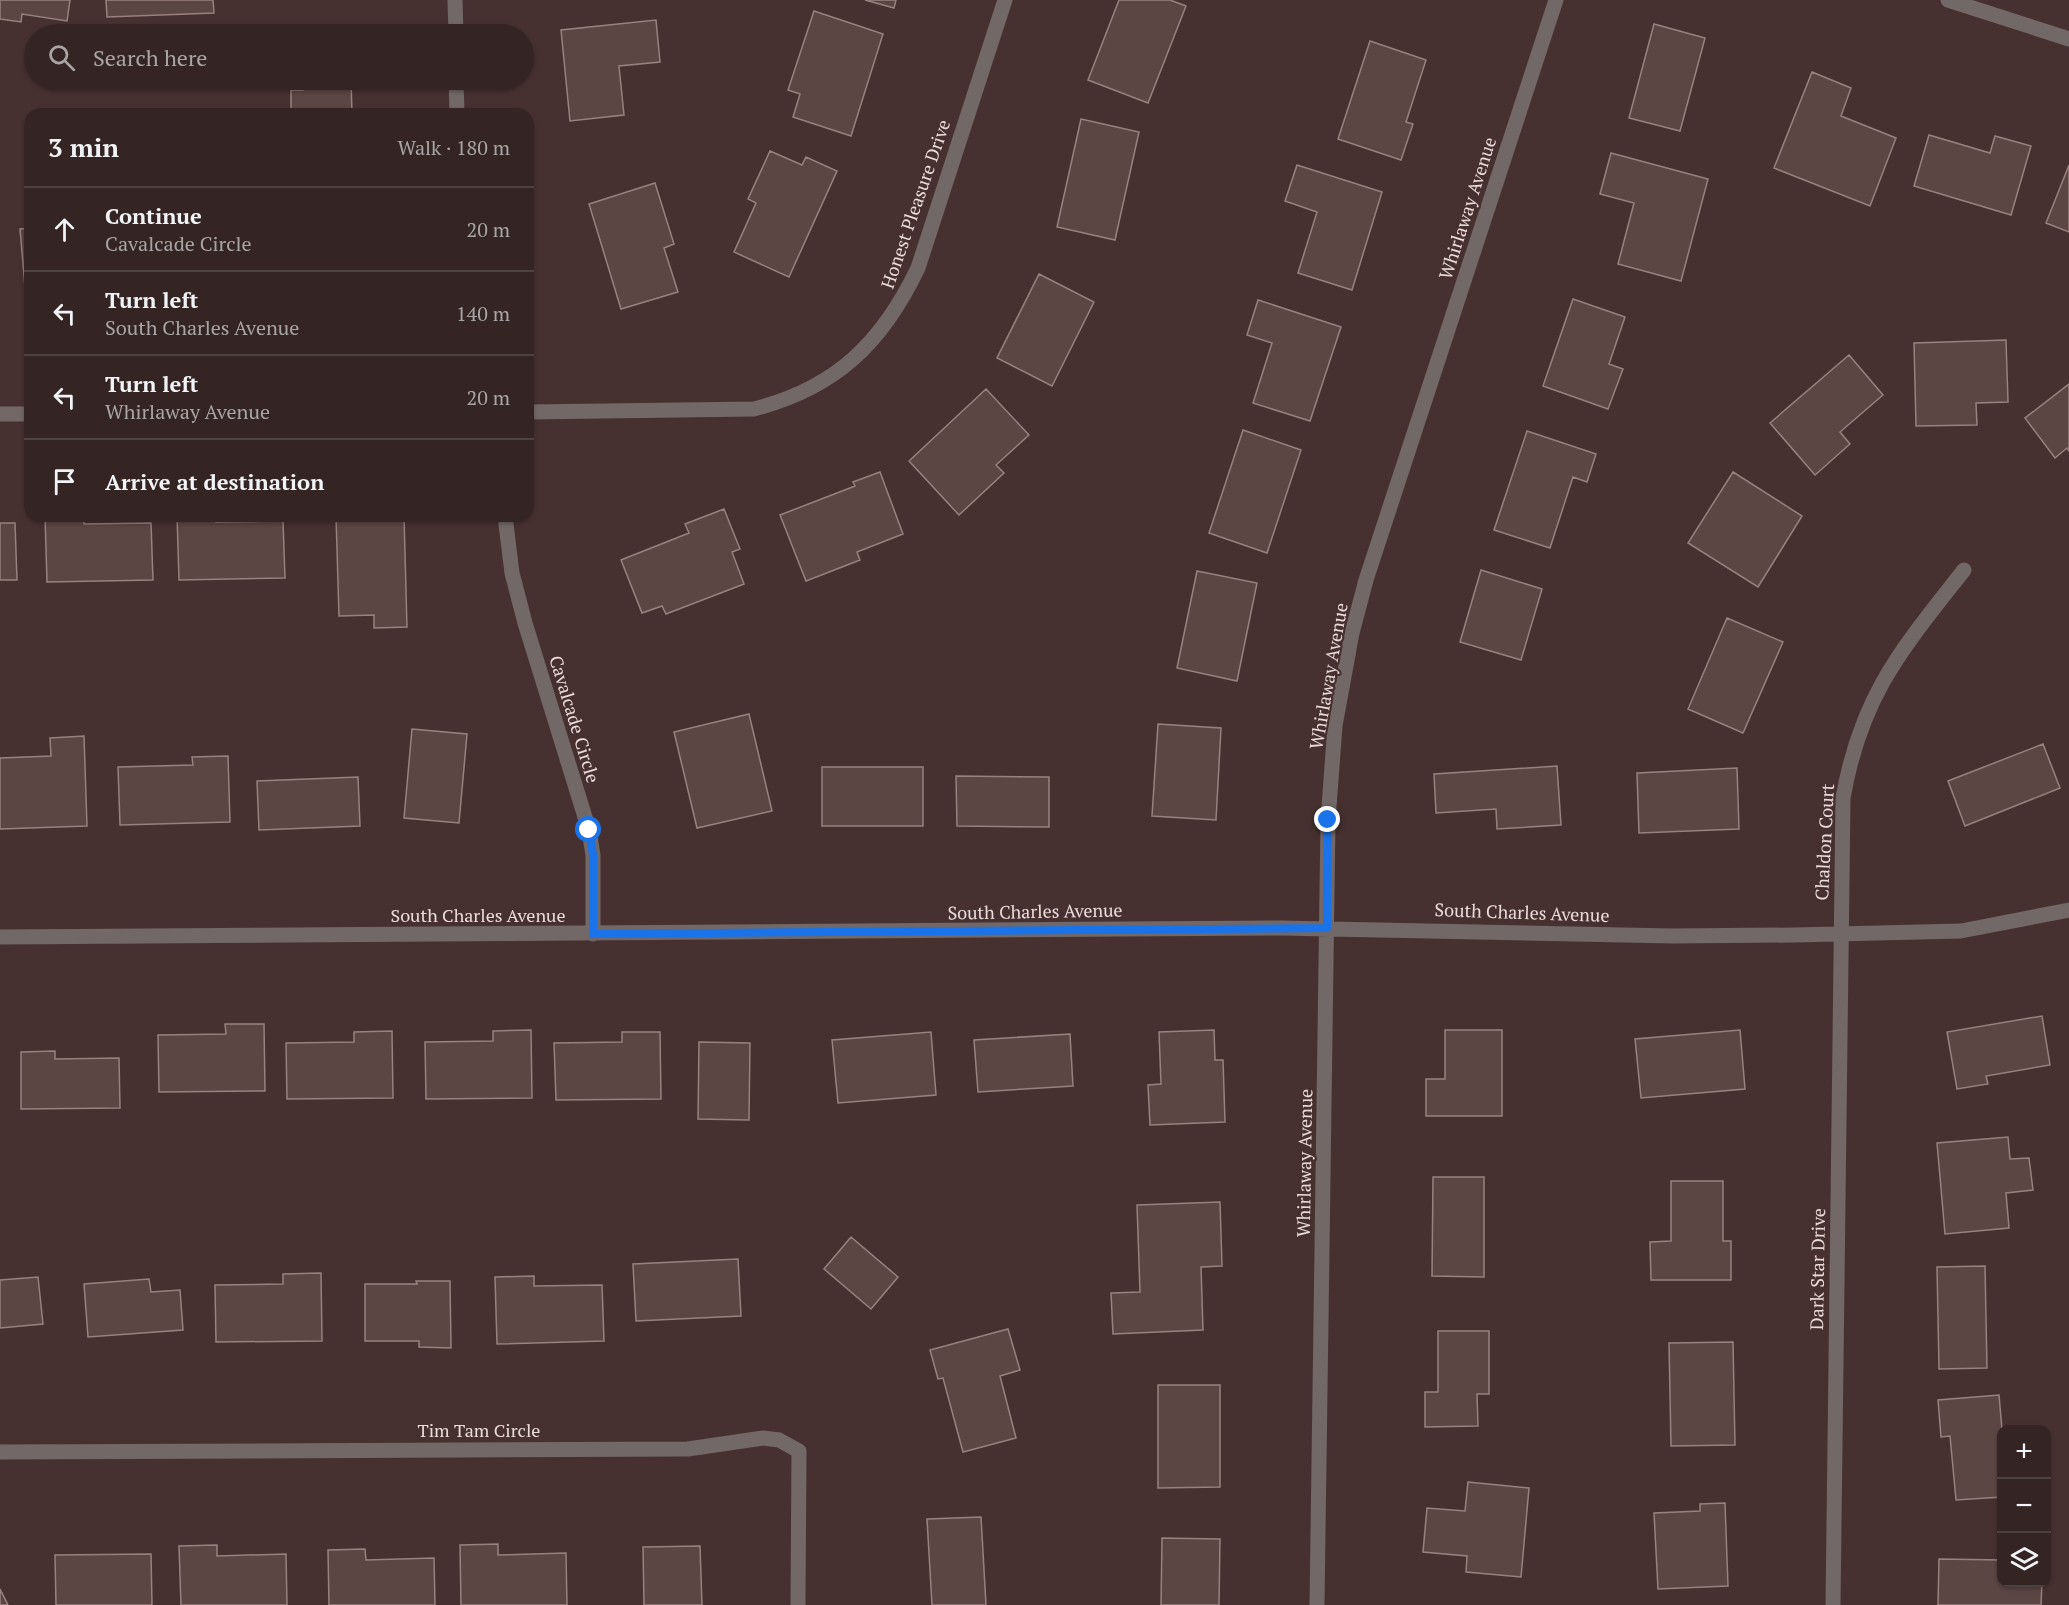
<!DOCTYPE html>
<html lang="en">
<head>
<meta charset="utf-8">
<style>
	:root { --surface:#342524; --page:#3f3131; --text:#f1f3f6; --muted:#a9a5a6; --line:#4e4241 }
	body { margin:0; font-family:"PT Serif",serif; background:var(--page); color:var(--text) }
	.controls { position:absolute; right:18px; bottom:18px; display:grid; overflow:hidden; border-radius:12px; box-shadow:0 2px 4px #0004 }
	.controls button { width:54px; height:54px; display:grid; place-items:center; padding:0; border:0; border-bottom:2px solid var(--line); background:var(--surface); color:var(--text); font:30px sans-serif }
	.stop { position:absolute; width:18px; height:18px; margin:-14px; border:4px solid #1a73e8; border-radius:50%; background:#fff }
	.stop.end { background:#1a73e8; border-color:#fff; box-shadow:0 2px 6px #0008 }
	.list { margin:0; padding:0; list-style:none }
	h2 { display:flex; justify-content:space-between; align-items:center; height:78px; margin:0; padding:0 24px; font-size:26px }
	h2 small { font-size:20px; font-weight:400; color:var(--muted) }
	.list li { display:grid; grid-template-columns:39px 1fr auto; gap:18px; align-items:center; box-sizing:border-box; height:84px; padding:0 24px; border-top:2px solid var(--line) }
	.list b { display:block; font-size:22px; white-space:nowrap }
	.list p { margin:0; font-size:20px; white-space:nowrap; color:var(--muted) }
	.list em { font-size:20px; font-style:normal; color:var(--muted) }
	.icon { flex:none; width:33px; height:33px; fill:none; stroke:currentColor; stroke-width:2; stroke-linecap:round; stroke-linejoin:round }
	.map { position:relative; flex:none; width:2069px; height:1605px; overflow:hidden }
	.search { position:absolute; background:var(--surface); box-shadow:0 2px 4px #0004; left:24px; top:24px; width:510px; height:66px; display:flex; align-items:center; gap:15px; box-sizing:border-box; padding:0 21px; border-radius:33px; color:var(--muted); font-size:22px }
	.panel { position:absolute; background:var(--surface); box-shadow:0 2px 4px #0004; left:24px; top:108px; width:510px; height:414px; border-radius:18px }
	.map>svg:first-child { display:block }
	.building { fill:#5b4644; stroke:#99817f; stroke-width:1.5 }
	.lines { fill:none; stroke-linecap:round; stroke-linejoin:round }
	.street { stroke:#726867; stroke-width:15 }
	.route { stroke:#1a73e8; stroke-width:8 }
	.labels { text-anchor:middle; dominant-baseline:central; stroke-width:4.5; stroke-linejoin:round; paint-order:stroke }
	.street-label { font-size:18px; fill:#eadcdb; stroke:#463130 }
</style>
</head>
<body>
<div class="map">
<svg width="2069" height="1605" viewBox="0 0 2069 1605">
	<rect width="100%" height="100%" fill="#463130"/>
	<path class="building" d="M0,0H70L67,21L22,14L21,22L0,19Z
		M106,0H213L214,13L107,17Z
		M865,0H896L894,8Z
		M1119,0H1170L1186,6L1148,103L1088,80Z
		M814,11L883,34L851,136L793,117L800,94L788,90Z
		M656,20L660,62L619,66L624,115L570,121L561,30Z
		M1654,24L1705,38L1680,131L1629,118Z
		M1370,41L1426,60L1406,122L1413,124L1401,160L1338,139Z
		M1812,72L1851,88L1841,116L1896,138L1870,206L1774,168Z
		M302,80H351L352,114H291V90H303Z
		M1081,119L1139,132L1115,240L1057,227Z
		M1929,135L1990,153L1995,136L2031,146L2011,215L1914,186Z
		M770,151L802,165L806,157L837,171L789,277L734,252L756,203L748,199Z
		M1611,153L1708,179L1681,281L1618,264L1634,203L1600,194Z
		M1297,165L1382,192L1352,290L1298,273L1317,212L1285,201Z
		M2069,165V232L2046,223Z
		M655,183L674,244L664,248L678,292L621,309L589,204Z
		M30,228V310H27L20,229Z
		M1039,274L1094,302L1052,386L997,358Z
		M1573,299L1625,317L1609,364L1623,369L1608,409L1543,386Z
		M1258,300L1341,327L1310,421L1253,403L1272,343L1247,335Z
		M2006,340L2008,402L1976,403L1977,425L1916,426L1914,343Z
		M1849,355L1883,395L1840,432L1850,444L1815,475L1770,423Z
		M2069,384V451L2067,448L2055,458L2025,418Z
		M986,389L1029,435L996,465L1004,473L959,515L909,461Z
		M1243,430L1301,450L1267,553L1209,533Z
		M1527,431L1596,454L1587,482L1573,477L1550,548L1494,530Z
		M880,472L903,534L857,552L860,560L806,581L780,515L855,486L853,482Z
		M1733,472L1802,516L1758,587L1688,543Z
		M724,509L740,549L732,552L744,584L666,614L662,606L642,613L621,560L689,533L685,524Z
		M45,516H83L84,524L151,523L153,580L47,582Z
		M177,516H215L216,522L283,521L285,578L179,580Z
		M336,516H404L407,627L374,628V615L339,616Z
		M0,523H15L17,580H0Z
		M1481,570L1542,589L1521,660L1460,642Z
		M1197,571L1257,583L1237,681L1177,668Z
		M1727,618L1783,642L1743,733L1688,709Z
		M749,714L772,811L697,828L674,732Z
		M1158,724L1221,728L1216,820L1152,816Z
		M412,729L467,734L459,823L404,818Z
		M84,736L87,826L0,829V758L51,756L50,738Z
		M2043,744L2060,788L1965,826L1948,781Z
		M228,756L230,822L120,825L118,767L193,765L192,757Z
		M1557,766L1561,825L1497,829L1496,809L1436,813L1434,774Z
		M822,767H923V826H822Z
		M1737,768L1739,829L1639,833L1637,773Z
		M956,776L1049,777V827L957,826Z
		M358,777L360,826L259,830L257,781Z
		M2042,1016L2050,1065L1986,1076L1988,1084L1957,1089L1947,1032Z
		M225,1024H264L265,1091L159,1092L158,1035L226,1034Z
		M531,1030L532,1098L426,1099L425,1042L493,1041V1031Z
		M1214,1030L1215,1060H1223L1225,1122L1150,1125L1148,1085L1161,1084L1159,1032Z
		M1445,1030H1502V1116H1426V1079H1445Z
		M1740,1030L1745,1089L1641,1098L1635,1039Z
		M392,1031L393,1098L287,1099L286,1043L354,1042V1032Z
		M622,1032H660L661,1099L556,1100L554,1043L622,1042Z
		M931,1032L936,1095L838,1103L832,1040Z
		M1070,1034L1073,1086L978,1092L974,1040Z
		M699,1042L750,1043L749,1120L698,1119Z
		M55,1051V1059L119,1058L120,1108L21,1109V1052Z
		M2008,1137L2010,1159L2029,1158L2033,1190L2006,1193L2009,1228L1945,1234L1937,1143Z
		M1433,1177H1484V1277L1432,1276Z
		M1671,1181H1723V1241H1731V1280H1651L1650,1242L1671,1241Z
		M1220,1202L1222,1266L1201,1267L1203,1330L1113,1334L1111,1293L1140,1292L1137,1205Z
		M851,1237L898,1277L871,1309L824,1269Z
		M738,1259L741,1316L636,1321L633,1264Z
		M1985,1266L1987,1368L1939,1369L1937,1267Z
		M321,1273L322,1341L216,1342L215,1285L283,1284V1274Z
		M534,1276V1286L602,1285L604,1341L497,1344L495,1277Z
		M38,1277L43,1324L0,1328V1280Z
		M149,1279L151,1292L180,1290L183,1330L88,1337L84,1284Z
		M416,1281H450L451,1348L419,1347V1341H365V1284H417Z
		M1008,1329L1020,1370L1000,1376L1016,1438L963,1452L943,1378L938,1379L930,1350Z
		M1438,1331H1489V1394H1477L1478,1426L1425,1427V1392H1438Z
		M1733,1342L1735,1445L1671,1446L1669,1343Z
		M1158,1385H1220V1487L1158,1488Z
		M1999,1395L2002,1430V1497L1956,1500L1950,1436L1941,1437L1938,1400Z
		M1468,1482L1529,1488L1521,1577L1466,1572L1467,1556L1423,1552L1427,1508L1465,1511Z
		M1725,1503L1728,1586L1658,1589L1654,1513L1700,1511V1504Z
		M981,1517L986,1605H932L927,1519Z
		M1162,1538L1220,1539L1219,1605H1161Z
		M498,1544V1555L566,1553L567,1605H461L460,1545Z
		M217,1545V1556L286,1554L287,1605H181L179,1546Z
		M700,1546L702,1605H644L643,1547Z
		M365,1549L366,1560L434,1558L435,1605H329L328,1550Z
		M151,1554L152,1605H56L55,1555Z
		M1939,1559L2002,1560V1582H2042L2041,1605H1938Z
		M0,1589L8,1605H0Z"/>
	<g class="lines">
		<path class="street" d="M455,0L456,34
			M1948,0L2069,39
			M456,80L457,114
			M528,412L754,409C836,388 882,343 918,268L1005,0
			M0,414H30
			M505,516L512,573L525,623L589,830L593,855V934
			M0,937L1281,928L1673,936L1794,935L1961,931L2069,910
			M0,1452L688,1449L763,1438L779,1440L799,1451L798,1605
			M1317,1605L1328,820L1335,726L1352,633L1366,580L1556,0
			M1833,1605L1843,798C1861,695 1902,649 1964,570"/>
	</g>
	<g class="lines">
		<path class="route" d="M589,830L593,855V934L1327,928L1328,820"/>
	</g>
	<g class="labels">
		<g class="street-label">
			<text transform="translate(915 204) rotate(-71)">Honest Pleasure Drive</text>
			<text transform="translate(1467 208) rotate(-72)">Whirlaway Avenue</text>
			<text transform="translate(1328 676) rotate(-80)">Whirlaway Avenue</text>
			<text transform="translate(575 719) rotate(73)">Cavalcade Circle</text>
			<text transform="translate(1824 842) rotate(-87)">Chaldon Court</text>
			<text transform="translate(1035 911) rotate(-1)">South Charles Avenue</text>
			<text transform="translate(1522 912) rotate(2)">South Charles Avenue</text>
			<text x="478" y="915">South Charles Avenue</text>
			<text transform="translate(1304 1163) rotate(-89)">Whirlaway Avenue</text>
			<text transform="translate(1817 1269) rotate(-89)">Dark Star Drive</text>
			<text x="479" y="1430">Tim Tam Circle</text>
		</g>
	</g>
</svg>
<div class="controls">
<button>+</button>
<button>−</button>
<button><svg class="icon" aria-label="layers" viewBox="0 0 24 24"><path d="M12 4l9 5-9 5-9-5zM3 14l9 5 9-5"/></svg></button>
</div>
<div class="stop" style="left:589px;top:830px"></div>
<div class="stop end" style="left:1328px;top:820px"></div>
<div class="search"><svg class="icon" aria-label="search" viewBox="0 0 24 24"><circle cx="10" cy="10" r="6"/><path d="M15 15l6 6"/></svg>Search here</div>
<section class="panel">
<h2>3 min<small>Walk · 180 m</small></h2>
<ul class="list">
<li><svg class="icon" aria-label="ahead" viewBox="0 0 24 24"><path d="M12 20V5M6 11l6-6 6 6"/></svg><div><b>Continue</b><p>Cavalcade Circle</p></div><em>20 m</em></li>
<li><svg class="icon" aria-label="left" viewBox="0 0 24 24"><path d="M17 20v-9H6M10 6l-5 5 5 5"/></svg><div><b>Turn left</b><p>South Charles Avenue</p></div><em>140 m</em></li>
<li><svg class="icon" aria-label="left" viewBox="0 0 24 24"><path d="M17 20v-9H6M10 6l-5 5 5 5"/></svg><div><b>Turn left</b><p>Whirlaway Avenue</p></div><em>20 m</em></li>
<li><svg class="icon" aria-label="arrive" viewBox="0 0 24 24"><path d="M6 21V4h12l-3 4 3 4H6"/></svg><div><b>Arrive at destination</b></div></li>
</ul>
</section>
</div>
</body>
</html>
